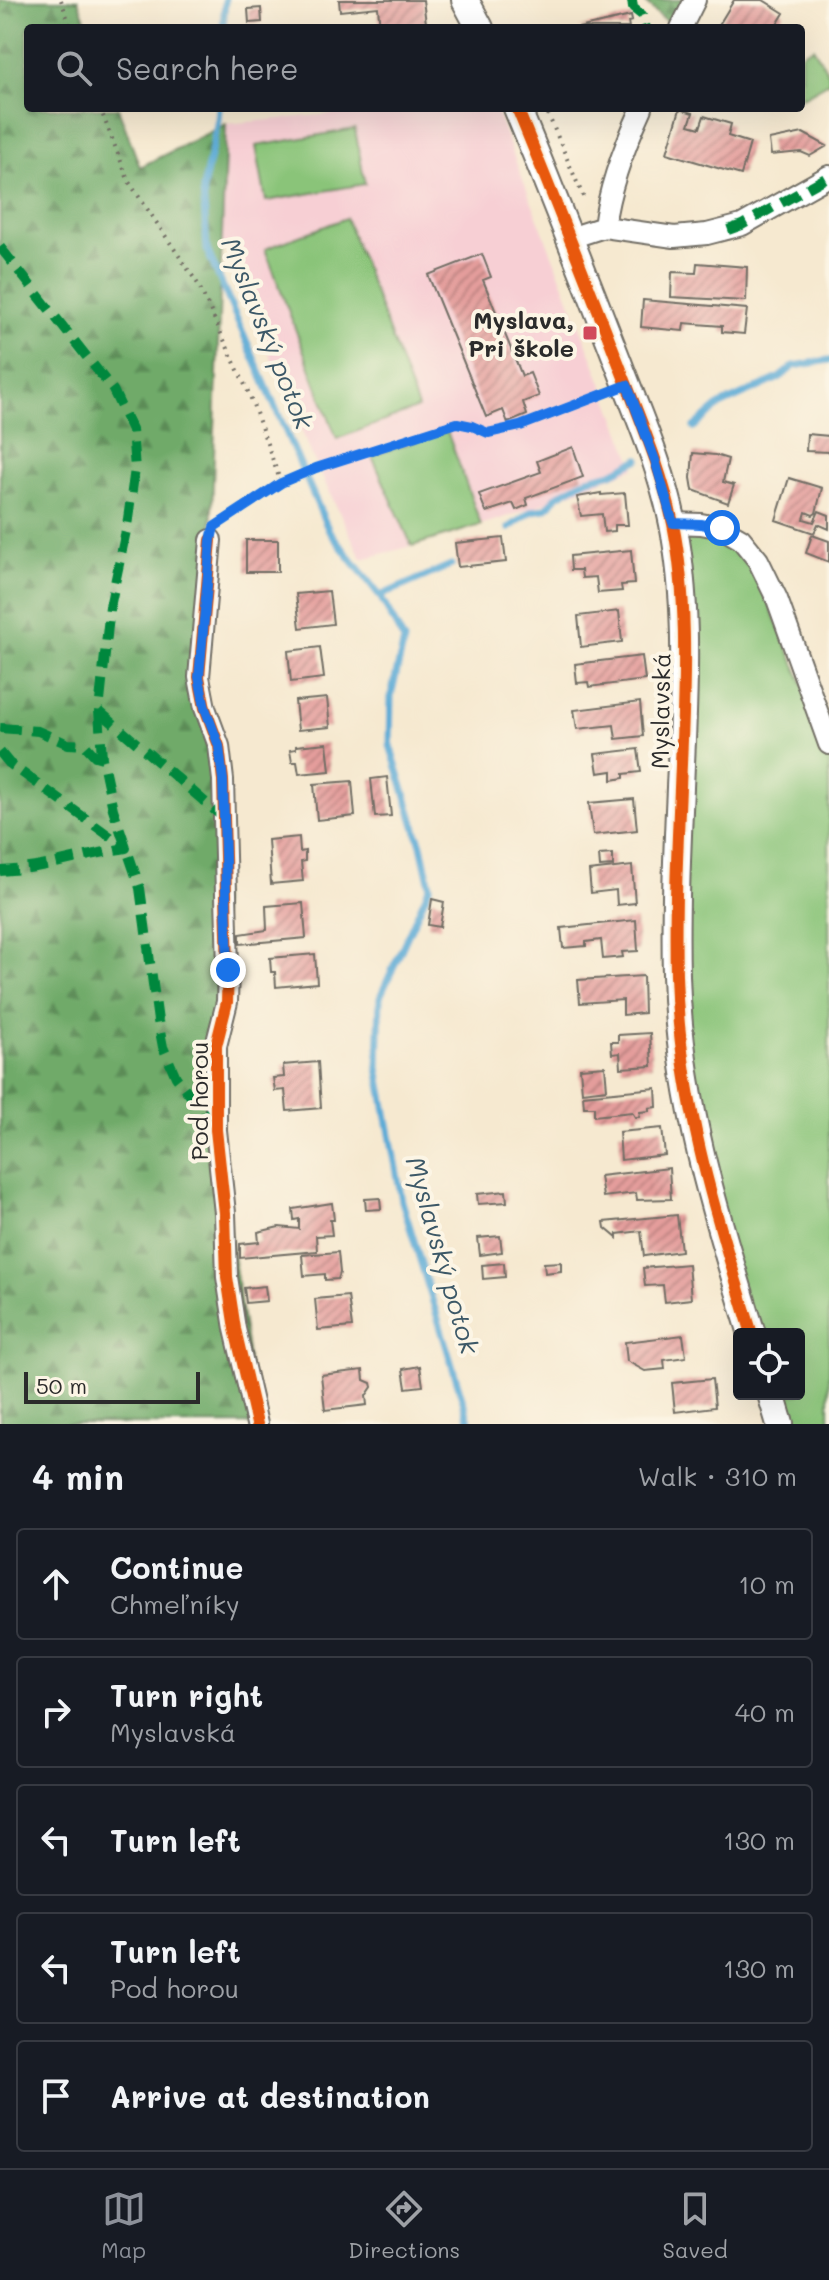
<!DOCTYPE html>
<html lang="en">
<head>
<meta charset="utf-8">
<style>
	:root { --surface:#171b24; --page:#242831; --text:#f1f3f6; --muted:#9ea1a6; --line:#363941; --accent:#8c9099 }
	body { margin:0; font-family:Mali,sans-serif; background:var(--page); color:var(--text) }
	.controls { position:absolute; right:24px; bottom:24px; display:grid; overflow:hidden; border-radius:8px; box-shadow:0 8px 32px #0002 }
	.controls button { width:72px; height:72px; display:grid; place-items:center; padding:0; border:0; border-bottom:2px solid var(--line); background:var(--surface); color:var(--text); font:40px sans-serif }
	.scale { position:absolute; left:24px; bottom:20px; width:176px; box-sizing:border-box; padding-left:8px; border:4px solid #2b2b2b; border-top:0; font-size:22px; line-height:28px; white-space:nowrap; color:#2b2b2b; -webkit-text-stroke:6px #fcf5e5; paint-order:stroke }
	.stop { position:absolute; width:24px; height:24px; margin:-18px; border:6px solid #1a73e8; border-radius:50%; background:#fff }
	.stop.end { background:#1a73e8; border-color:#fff; box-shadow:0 2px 8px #0008 }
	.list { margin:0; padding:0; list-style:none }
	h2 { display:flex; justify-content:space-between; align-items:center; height:104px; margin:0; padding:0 32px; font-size:34px }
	h2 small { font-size:26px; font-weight:400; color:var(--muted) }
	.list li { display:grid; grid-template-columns:52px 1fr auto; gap:24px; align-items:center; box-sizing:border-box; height:112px; margin:0 16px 16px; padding:0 16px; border:2px solid var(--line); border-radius:8px }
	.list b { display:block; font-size:30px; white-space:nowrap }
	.list p { margin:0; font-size:26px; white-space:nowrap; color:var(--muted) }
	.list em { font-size:26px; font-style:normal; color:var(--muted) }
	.icon { flex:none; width:44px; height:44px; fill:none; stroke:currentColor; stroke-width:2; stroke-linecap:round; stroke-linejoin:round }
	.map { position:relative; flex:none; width:829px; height:1424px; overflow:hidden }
	.search { position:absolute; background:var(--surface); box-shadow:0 8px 32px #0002; left:24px; right:24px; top:24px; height:88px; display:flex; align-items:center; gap:20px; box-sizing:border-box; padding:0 28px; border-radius:8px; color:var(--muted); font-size:30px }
	.sheet { height:744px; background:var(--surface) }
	nav { display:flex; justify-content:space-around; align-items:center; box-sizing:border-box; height:112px; border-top:2px solid var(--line); background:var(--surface); font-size:22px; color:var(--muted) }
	nav a { display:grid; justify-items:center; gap:4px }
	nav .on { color:var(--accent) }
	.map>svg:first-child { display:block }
	.built { fill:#f7cfd4 }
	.green { fill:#8ac479; stroke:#5a7852; stroke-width:2 }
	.forest { fill:url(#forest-firs); stroke:#4d6a4a; stroke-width:2 }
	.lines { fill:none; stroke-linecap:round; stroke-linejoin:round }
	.stream { stroke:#5dabd6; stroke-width:7 }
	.building { fill:url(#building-hatch) }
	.minor-casing { stroke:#726e65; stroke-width:24 }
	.tertiary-casing { stroke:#726e65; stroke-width:30 }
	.path { stroke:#726e65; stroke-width:4; stroke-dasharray:2 6; stroke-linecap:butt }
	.minor { stroke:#fff; stroke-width:20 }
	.tertiary { stroke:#fff; stroke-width:26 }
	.quiet { stroke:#00873e; stroke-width:10; stroke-dasharray:20 10; stroke-linecap:butt }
	.cycleway-casing { stroke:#fcf5e5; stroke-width:17 }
	.cycleway { stroke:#e8590c; stroke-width:12 }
	.route { stroke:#1a73e8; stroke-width:10 }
	.poi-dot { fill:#d1495b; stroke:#fcf5e5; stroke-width:3 }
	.labels { text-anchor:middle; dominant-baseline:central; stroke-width:8; stroke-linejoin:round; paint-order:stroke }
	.poi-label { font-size:24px; font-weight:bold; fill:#2b2b2b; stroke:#fcf5e5; text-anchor:end }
	.street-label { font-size:24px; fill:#2b2b2b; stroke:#fcf5e5 }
	.water-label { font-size:26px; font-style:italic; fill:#3c5867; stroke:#fcf5e5 }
</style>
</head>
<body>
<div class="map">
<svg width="829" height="1424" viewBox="0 0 829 1424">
	<defs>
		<pattern id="forest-firs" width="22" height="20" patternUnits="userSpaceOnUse" patternTransform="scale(2)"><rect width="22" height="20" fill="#6faa69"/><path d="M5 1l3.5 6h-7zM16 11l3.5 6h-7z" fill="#5b8b57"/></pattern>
		<pattern id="building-hatch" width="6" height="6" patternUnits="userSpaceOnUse" patternTransform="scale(2)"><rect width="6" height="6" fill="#e49d9b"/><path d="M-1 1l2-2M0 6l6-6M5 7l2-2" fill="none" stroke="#b9807f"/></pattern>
	</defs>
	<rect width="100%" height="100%" fill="#fcf5e5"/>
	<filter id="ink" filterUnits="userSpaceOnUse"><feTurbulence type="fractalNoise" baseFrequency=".0125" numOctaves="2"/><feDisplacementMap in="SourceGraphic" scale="16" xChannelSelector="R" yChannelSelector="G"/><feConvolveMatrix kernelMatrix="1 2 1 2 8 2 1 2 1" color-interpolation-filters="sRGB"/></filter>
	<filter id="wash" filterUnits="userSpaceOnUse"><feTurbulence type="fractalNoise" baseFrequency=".006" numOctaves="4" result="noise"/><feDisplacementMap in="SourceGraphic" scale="32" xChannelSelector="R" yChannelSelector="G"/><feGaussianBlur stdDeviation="1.8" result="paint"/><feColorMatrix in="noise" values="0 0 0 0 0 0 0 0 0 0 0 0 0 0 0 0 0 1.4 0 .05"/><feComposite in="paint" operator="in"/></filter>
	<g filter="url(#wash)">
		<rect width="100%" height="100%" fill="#f6e9d0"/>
		<path class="built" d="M397,108H495L635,468L519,513L412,546L362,559L313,458L221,238L226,124Z"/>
		<path class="green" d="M813,47L829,74V82L801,98V54Z
			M355,129L365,184L266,201L256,146Z
			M346,218L418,408L337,439L265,249Z
			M447,431L481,525L412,546L372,456Z
			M673,523L741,539L829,744V1424H778L769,1394H799V1334H751L687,1093Z"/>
		<path class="forest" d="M0,0H78L88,28H28V108H118L140,167L226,124L211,540L199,677L223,780L216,1130L257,1424H0Z
			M642,0H697L674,28Z"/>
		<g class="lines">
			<path class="stream" d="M223,28L225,0
				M219,108L218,120L203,188L207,250L329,531L380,596L404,641L391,696L390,745L421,845L430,886L380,997L378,1068L402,1201L470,1424
				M694,427L720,405L779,378L794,366L829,360
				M509,528L532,511L545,509L551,504L557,496L569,489L588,479L612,473L639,459
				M380,596L451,565"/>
		</g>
		<g id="blocks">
			<path class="building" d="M339,0H423L426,23L380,28L378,7L340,11Z
				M734,0H763L784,13L775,28H717Z
				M261,8L262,22L249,23L248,9Z
				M631,16L632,21L628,22L629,28H578Z
				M680,109L693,113L689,125L700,128L704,116L731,124L728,136L750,143L741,175L667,153Z
				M803,133L827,146L810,156L801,152L771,155L769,140Z
				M482,254L491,277L483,280L522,376L530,373L539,396L523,402L527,415L508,423L503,410L486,417L428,275Z
				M697,263L747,267L746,301L671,297L672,272L696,273Z
				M643,300L747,309L744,334L722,332V326L684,323L683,331L641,327Z
				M807,434L829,436V452L806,451Z
				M573,447L583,477L526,498L528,505L516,510L513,503L486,512L479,494L541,472L537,461Z
				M693,453L715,455L728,459L723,482L734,485L728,503L693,490L691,478Z
				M789,478L822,488L816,513L813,515L806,512L804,519L814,522L819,511L829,515V529L818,524L814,533L776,520Z
				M601,493V495L625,493L628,525H615V531L604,532L602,514L581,516L577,497Z
				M812,535L829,541V562L806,553Z
				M503,538L506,562L458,567L455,543Z
				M246,540H278V572H246Z
				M631,550L634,584L621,585L622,591L598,593L596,577L582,578L581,570H571L570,556Z
				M329,591L333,624L300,628L296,594Z
				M619,611L622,642L581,647L578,616Z
				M320,647L324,678L291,682L288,651Z
				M642,656L645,680L589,687L588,682L577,683L575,664Z
				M327,698L330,727L298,730L295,701Z
				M640,702L643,736L616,739L614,725L577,729L574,710Z
				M327,743L330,771L299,774L297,762H292L290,750L296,749V746Z
				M638,749L641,772L624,774V778L612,780V771L598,773L595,754Z
				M387,777L391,816L375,817L371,779Z
				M352,781L355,816L317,820L314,784Z
				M634,799L637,830L593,835L589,803Z
				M299,837L300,852L305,851V861L301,862L303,881L271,884L268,840Z
				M613,854V866L600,867L599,855Z
				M632,866L635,903L617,905L616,890L591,893L589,871Z
				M432,899L444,902L440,927L428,925Z
				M303,903L306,938L240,944V934L267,930L266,906Z
				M636,920L638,951L622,952L623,957L603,959L601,940L586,942V946L563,948L561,928Z
				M315,954L317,983L276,987L275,972H271L270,958Z
				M643,976L644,1013L623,1015V1000L580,1003L578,980Z
				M650,1033L652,1066L621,1068L620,1053L612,1054L611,1042H618V1035Z
				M318,1062L321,1108L287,1111L285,1090L275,1091L273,1078L284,1077L283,1065Z
				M605,1066L607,1089L582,1092L580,1068Z
				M656,1088L657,1107L649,1108V1111L640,1112L639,1117H635L632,1112L594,1116V1107H584L583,1095Z
				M662,1128L665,1155L621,1160L619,1132Z
				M669,1168L671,1199L637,1200L636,1193L603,1197L600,1176Z
				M506,1191L507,1202L478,1204L477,1194Z
				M380,1198L381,1209L366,1210L365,1199Z
				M332,1203L334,1220H330L332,1235L316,1236L317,1251L240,1258V1244L259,1242L258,1232L279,1227L299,1229V1219L294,1220L293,1209Z
				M677,1215L681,1251L644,1256L641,1231L617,1234V1238L605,1228L604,1222Z
				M500,1236L502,1252L480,1255L478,1238Z
				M338,1252L340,1273L338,1279L325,1280V1274L304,1276L302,1255Z
				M561,1262V1271L545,1273L544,1263Z
				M504,1263L505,1277L483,1279L482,1265Z
				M688,1264L691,1299L665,1302L663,1285L645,1286L643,1268Z
				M265,1286L267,1301L246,1303L244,1288Z
				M348,1296L352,1327L318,1330L315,1299Z
				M683,1335L686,1357L664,1360L665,1369L645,1371L627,1361L625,1342Z
				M420,1366L423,1386L406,1388L403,1369Z
				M363,1370L364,1380L371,1383L372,1387L366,1396L367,1405L325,1410L321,1375Z
				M712,1379L715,1407L675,1412L672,1383Z"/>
		</g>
	</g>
	<g filter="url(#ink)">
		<use href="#blocks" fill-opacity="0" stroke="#726e65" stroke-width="2"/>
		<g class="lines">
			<g class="minor-casing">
				<path id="minor" d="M681,28L695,0
					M604,227C609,186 625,145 642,108
					M570,238L604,227L674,237L707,234L742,225L829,176
					M673,523L701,524L722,528L741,539L758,560L777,599L829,744
					M211,540L199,677L205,708L219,746L223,780L228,970L227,1002L216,1046V1130L225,1213L227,1277L235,1329L257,1424"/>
			</g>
			<g class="tertiary-casing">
				<path id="tertiary" d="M465,0L480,28
					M517,108C552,192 585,277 618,362C638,415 662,468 673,524C687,595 685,668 682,740C679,818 674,897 676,975C679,1099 716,1216 752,1334
					M771,1394L780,1424"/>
			</g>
			<path class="path" d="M61,0L71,28
				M100,108L129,182L198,284L250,396L281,483
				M548,114L585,201
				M221,522L281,483L316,468L457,423L472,426L488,433L520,426L606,393"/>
			<use href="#minor" class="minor"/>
			<use href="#tertiary" class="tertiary"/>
			<path class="quiet" d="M632,0L633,8L642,15L646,28
				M728,230L742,225L829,176
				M0,247L113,390L132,430L135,469L127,526L110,607L99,711L102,758L113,809L140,888L158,1021L163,1047L176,1077L216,1129
				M99,711L226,820
				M0,728L38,731L68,744L85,745L95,756L102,758
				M0,752L9,763L126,848C83,855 43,869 0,871"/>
			<g class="cycleway-casing">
				<path id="cycleway" d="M517,108C552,192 585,277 618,362C638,415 662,468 673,524C687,595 685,668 682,740C679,818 674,897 676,975C679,1099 716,1216 752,1334
					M211,540L199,677L205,708L219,746L223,780L228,970L227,1002L216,1046V1130L225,1213L227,1277L235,1329L257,1424"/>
			</g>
			<use href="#cycleway" class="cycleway"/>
		</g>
	</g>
	<g class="lines" filter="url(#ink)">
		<path class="route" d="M228,970L223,780L219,746L205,708L199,677L211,540L214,527L281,483L316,468L457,423L472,426L488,433L520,426L627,385L655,460L673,523L701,524L722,528"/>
	</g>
	<rect class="poi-dot" x="582" y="325" width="16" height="16" rx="4"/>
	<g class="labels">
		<g class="poi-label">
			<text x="574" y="319">Myslava,<tspan x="574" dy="28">Pri škole</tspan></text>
		</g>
		<g class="street-label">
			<text transform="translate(660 711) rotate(-89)">Myslavská</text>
			<text transform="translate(198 1101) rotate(-90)">Pod horou</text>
		</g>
		<g class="water-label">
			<text transform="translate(268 333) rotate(68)">Myslavský potok</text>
			<text transform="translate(443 1255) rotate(74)">Myslavský potok</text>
		</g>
	</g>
</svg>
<div class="controls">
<button><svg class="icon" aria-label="locate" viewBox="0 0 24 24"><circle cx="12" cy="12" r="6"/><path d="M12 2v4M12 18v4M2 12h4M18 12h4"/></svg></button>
</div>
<div class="scale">50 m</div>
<div class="stop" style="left:722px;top:528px"></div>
<div class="stop end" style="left:228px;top:970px"></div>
<div class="search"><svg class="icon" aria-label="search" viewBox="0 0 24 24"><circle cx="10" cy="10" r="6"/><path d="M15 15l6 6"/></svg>Search here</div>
</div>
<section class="sheet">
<h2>4 min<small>Walk · 310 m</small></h2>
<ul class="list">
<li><svg class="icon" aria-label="ahead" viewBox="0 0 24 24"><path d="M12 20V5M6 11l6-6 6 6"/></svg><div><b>Continue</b><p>Chmeľníky</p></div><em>10 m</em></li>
<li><svg class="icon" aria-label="right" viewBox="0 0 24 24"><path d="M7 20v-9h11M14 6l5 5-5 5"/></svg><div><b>Turn right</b><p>Myslavská</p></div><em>40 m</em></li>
<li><svg class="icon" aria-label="left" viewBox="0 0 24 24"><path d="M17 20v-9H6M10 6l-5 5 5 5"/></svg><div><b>Turn left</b></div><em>130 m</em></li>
<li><svg class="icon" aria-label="left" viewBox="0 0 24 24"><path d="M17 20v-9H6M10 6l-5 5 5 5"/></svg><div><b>Turn left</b><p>Pod horou</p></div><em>130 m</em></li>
<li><svg class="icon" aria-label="arrive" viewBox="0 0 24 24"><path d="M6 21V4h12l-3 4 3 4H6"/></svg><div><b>Arrive at destination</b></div></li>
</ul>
</section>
<nav>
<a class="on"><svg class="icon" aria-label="map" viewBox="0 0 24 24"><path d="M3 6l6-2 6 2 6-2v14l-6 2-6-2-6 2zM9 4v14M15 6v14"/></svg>Map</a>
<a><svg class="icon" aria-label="directions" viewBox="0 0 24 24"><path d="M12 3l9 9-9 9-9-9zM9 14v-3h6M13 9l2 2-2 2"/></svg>Directions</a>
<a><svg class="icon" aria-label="saved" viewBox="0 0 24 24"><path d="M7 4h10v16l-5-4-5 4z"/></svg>Saved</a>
</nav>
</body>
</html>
